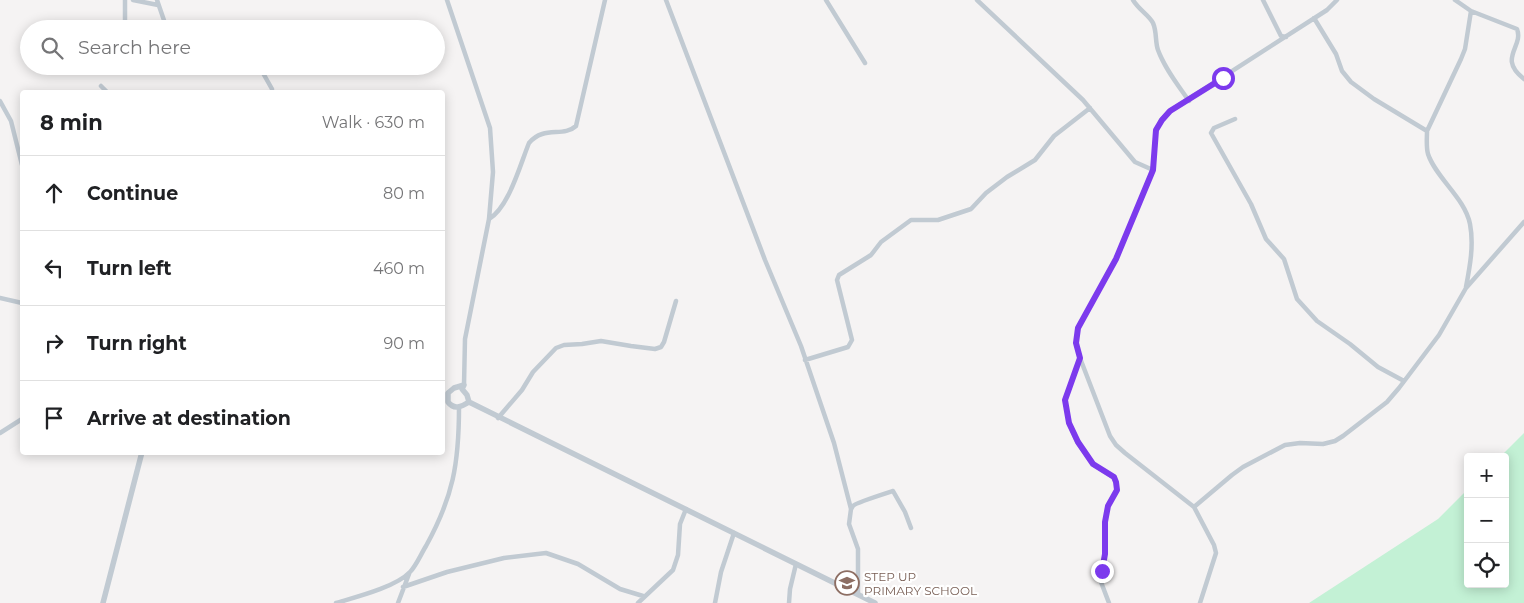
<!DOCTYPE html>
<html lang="en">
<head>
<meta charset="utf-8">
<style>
	:root { --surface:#fff; --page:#f2f2f2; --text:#202124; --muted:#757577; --line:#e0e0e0 }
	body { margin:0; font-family:Montserrat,sans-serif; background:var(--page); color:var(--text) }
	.controls { position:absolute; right:15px; bottom:15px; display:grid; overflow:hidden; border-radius:5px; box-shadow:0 2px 12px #0003 }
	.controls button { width:45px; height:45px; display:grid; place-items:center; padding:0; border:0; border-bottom:1px solid var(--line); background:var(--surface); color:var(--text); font:25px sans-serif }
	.stop { position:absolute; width:15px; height:15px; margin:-11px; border:4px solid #7c3aed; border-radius:50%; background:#fff }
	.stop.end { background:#7c3aed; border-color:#fff; box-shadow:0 1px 5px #0008 }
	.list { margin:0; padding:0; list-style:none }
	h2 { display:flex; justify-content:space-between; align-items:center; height:65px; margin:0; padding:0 20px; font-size:21px }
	h2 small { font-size:16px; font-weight:400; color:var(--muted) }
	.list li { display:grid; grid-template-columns:32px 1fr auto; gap:15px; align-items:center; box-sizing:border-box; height:75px; padding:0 20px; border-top:1px solid var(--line) }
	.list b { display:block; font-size:19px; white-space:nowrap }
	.list em { font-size:16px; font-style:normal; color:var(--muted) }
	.icon { flex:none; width:28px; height:28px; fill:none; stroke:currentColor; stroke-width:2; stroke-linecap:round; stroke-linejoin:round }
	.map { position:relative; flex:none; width:1524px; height:603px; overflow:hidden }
	.search { position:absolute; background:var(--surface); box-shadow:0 2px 12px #0003; left:20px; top:20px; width:425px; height:55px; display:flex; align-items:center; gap:12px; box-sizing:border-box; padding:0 18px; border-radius:28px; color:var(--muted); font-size:19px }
	.panel { position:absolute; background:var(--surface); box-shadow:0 2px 12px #0003; left:20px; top:90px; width:425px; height:365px; border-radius:5px }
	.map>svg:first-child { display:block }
	.green { fill:#c3f1d5 }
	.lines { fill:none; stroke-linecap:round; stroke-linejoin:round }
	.minor { stroke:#c1cad2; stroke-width:4.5 }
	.tertiary { stroke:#c1cad2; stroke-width:5.5 }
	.route { stroke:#7c3aed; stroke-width:6 }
	.labels { text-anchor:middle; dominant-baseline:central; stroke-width:4.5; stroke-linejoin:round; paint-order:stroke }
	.education-label { font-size:12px; fill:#785e54; stroke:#fff; text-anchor:start }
</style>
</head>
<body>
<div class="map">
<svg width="1524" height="603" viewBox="0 0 1524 603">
	<rect width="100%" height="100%" fill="#f5f3f3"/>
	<path class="green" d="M1524,433V603H1309L1438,519L1468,489V584H1505V457H1500Z"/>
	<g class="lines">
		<path class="minor" d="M133,0L158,5
			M157,0L167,29
			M447,0L490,128L493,172L489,219L465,339L464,385
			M666,0L765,260L801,346L834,443L851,509L849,524L858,549V594
			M826,0L865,63
			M977,0L1083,100L1135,162L1153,170
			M1133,0C1139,10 1149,15 1153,23C1157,32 1155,42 1158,50C1165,69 1178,85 1189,101
			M1263,0L1281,36L1286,37
			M1455,0L1471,11
			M1314,18L1336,54L1342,71L1351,82L1374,99L1427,131C1427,138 1426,147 1428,154C1436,178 1465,198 1470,224C1474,245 1470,266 1466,287
			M125,29V0
			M259,66L272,89V92
			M101,86L107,92
			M0,101L11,121L22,165
			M1235,119L1214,128L1211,133L1251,204L1266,239L1284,259L1297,299L1317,321L1350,344L1378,367L1404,381
			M1427,131L1461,59L1465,49L1471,11L1517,29C1524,47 1497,58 1524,79
			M489,219C509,207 520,165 529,143C544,125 563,138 576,126L605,0
			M0,298L22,303
			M1080,358L1065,400L1069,423L1077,442L1093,464L1113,477L1116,482L1117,490L1108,506L1105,522V554L1102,571L1101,582L1109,603
			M805,360L848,347L852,340L837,280L839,275L871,255L881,242L911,220H938L971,209L986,193L1007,177L1035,160L1054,136L1090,108
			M498,418L522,390L533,372L556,348L564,345L582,344L601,341L631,346L655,349L661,347L664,342L676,301
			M0,433L22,419
			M1194,507L1232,475L1243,467L1285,445L1300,443L1323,444L1335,441L1343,436L1387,402L1399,388L1439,335L1466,288L1524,222
			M851,509C852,508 852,507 853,506C855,503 890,492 893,491L905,512L911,528
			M403,587L447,572L504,558L546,553L578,564L620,589L643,596
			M336,603C356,597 396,587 410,572C416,566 421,554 426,546C453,497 459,464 459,407
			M398,603L409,574
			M638,603L673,570L678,555L680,524L686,509
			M715,603L721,572L734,533
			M789,603L790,589L796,564
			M1200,603L1216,553L1214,545L1194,507L1125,453L1116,445L1110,436L1080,358L1076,343L1078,328L1116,259L1153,170L1156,131L1161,120L1170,111L1327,10L1337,0"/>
		<path class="tertiary" d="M464,385L462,389L467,395L469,402C461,407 454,410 448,402V393L454,388Z
			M469,402L875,603
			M103,603L142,452"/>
	</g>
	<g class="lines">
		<path class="route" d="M1102,571L1105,554V522L1108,506L1117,490L1116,482L1114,477L1093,464L1078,442L1069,423L1065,400L1080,358L1076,343L1078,328L1116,259L1153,170L1156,130L1162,120L1170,111L1223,78"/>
	</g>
	<defs>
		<g id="school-ring" transform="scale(1.25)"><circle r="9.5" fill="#fff" stroke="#8d6e63" stroke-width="1.5"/><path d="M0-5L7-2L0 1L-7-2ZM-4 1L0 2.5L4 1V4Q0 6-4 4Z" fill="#8d6e63"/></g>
	</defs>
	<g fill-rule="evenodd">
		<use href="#school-ring" x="847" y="583"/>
	</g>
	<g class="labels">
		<g class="education-label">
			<text x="864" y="576">STEP UP<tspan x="864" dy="14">PRIMARY SCHOOL</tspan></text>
		</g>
	</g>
</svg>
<div class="controls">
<button>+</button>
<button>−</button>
<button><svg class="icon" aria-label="locate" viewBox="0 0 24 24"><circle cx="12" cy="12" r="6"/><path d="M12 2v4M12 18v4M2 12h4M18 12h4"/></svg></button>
</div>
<div class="stop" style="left:1223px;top:78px"></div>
<div class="stop end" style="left:1102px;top:571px"></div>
<div class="search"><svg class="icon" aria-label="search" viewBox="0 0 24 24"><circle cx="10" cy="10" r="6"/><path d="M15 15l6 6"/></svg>Search here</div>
<section class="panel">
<h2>8 min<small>Walk · 630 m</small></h2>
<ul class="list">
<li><svg class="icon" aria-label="ahead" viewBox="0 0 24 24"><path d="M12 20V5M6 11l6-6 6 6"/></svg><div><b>Continue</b></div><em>80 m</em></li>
<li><svg class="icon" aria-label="left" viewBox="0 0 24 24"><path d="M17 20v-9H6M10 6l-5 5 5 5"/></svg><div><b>Turn left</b></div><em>460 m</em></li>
<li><svg class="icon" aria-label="right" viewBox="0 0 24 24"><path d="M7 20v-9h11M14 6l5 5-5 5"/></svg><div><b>Turn right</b></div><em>90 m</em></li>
<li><svg class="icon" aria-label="arrive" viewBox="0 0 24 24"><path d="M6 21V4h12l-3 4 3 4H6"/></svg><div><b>Arrive at destination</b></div></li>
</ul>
</section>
</div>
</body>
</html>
